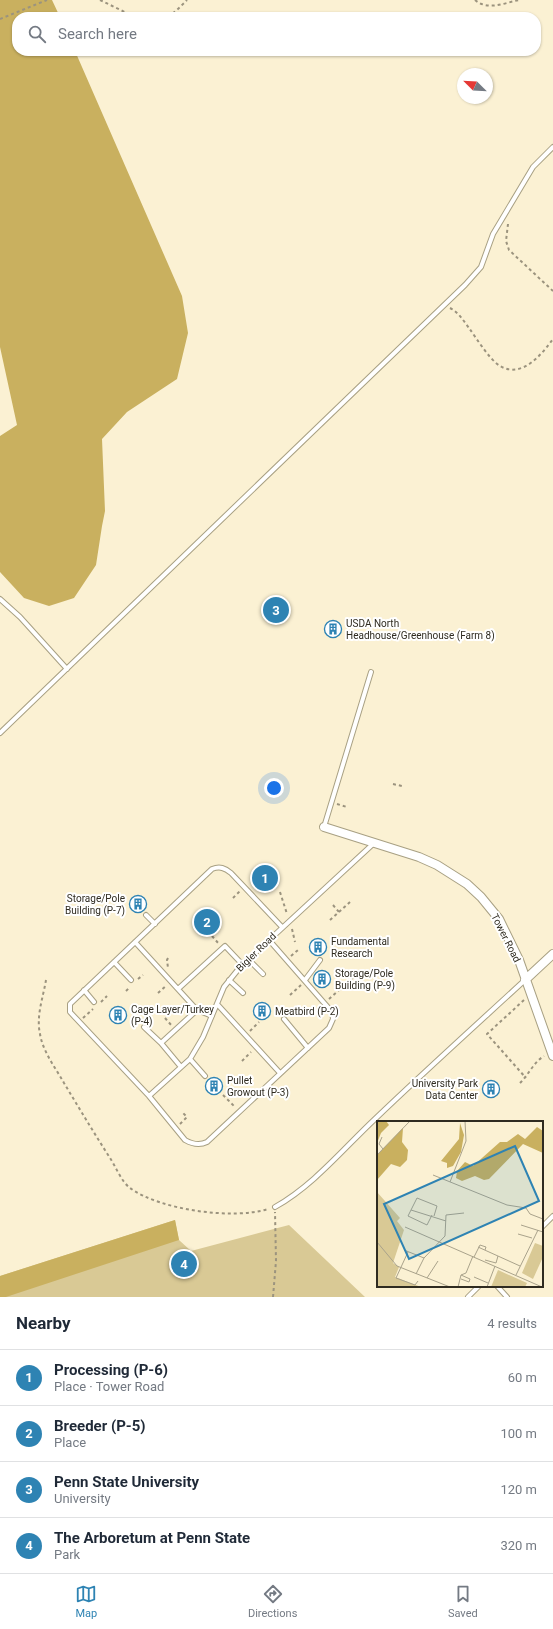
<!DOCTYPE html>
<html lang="en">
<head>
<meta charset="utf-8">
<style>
	:root { --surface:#fff; --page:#f6f6f7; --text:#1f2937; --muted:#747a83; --line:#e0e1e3; --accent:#2e83b3 }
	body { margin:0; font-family:Roboto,sans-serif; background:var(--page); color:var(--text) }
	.compass { position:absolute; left:457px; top:68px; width:36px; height:36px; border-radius:50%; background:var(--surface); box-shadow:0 1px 3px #0004; rotate:294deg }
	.you { position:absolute; left:274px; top:788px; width:14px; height:14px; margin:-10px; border:3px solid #fff; border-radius:50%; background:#1a73e8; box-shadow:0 0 0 6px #1a73e833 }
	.badge { display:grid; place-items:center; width:26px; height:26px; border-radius:50%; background:var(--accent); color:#fff; font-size:13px; font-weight:700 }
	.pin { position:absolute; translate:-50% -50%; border:2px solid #fff; box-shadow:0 1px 4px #0006 }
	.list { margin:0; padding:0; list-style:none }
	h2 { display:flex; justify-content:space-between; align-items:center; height:52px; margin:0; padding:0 16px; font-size:17px }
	h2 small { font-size:13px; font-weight:400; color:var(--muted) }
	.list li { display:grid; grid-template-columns:26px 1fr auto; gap:12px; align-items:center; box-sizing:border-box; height:56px; padding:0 16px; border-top:1px solid var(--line) }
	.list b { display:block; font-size:15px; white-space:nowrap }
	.list p { margin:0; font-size:13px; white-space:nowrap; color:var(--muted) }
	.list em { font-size:13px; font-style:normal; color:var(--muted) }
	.icon { flex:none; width:22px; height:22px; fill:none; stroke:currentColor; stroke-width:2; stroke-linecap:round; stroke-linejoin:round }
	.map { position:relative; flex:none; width:553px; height:1297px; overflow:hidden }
	.search { position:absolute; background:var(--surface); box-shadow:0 1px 3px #0004; left:12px; right:12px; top:12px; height:44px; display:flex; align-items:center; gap:10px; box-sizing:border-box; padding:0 14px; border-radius:16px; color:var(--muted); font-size:15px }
	.sheet { height:276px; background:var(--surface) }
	nav { display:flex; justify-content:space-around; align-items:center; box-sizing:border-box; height:56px; border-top:1px solid var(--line); background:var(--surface); font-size:11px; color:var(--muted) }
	nav a { display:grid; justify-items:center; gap:2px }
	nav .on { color:var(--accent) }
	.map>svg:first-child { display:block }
	.green { fill:#d9c995 }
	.forest { fill:#c9b05f }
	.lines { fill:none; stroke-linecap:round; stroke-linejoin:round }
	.lane-casing { stroke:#a8a083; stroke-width:6 }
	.street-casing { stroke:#a8a083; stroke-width:10 }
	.path { stroke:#9b937e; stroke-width:2; stroke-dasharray:3 3; stroke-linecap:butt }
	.lane { stroke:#fff; stroke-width:4 }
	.street { stroke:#fff; stroke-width:8 }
	.labels { text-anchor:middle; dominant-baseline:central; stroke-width:4; stroke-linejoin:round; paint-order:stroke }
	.poi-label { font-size:10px; fill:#2f2b20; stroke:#fff; text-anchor:start }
	.street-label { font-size:10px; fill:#2f2b20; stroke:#fff }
	.inset-road { fill:none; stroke:#a9a28b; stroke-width:1 }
	.view { fill:#2e83b3; fill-opacity:0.15; stroke:#2e83b3; stroke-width:2 }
	.inset-edge { fill:none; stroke:#2f2b20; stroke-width:2 }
</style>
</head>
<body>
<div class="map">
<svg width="553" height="1297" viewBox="0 0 553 1297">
	<rect width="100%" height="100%" fill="#fbf1d3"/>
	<path class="green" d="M175,1220L179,1240L191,1251L289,1225L365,1297H0V1276Z"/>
	<path class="forest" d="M0,0H52L60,17H17V51H75L182,296L188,333L177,379L127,412L102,439L105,511L102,526L96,565L74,598L49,606L24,598L0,572V436L17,425L0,347Z
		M175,1220L179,1240L6,1297H0V1276Z"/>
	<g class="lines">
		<g class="lane-casing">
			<path id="lane" d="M0,599L20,617L67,669
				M0,733L465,285L481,267L493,234L533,167L553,147
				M324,827L371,672
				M146,915L155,924
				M269,940L332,1012L333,1019L329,1028L207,1142C199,1146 192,1144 185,1140L149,1096L70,1012V1004L212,869C220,866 225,868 231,873L282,927
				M135,942L197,1010L212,1016
				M248,959L263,974
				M114,962L131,980
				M229,980L243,993
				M305,980L320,960
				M178,989L225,946L242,964
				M84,990L94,1002
				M217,1004L280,1073
				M284,1019L308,1048
				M144,1027L161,1043
				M190,1059L205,1076
				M181,1067L161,1043L197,1010
				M149,1096L190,1059L203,1037L224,987L241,966L373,844
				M275,1207C314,1185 343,1149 375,1119C424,1072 475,1026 525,980
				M542,1227L553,1216
				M497,1286L507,1297
				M468,1297L479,1286"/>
		</g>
		<g class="street-casing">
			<path id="street" d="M324,827L419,857L437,865L467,884L481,897L499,919L519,960L553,1056
				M525,980L553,954"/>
		</g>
		<path class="path" d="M100,0L135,17
			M475,0C488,11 504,3 519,0
			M168,17L177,10L187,0
			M0,19L47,0
			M508,224L506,241L509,250L553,291
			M450,308C458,312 463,320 469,328C477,339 489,359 500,366C522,379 542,354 553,339
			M393,784L402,786
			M337,804L347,807
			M280,892L287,914
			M233,898L240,891
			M333,905L339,912
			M330,920L350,902
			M292,929L295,942
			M212,936L219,944
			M291,956L298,950
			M168,958L167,960L168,968
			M138,979L143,975
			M46,980C43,998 36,1016 40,1034C43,1052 55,1067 64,1083C79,1108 94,1133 110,1158C116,1167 121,1181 130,1188C160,1210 233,1220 268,1209
			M126,991L130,987
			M158,993L167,985
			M290,995L301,985
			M329,999L356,975L354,973
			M524,1000L487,1034L526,1078
			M101,1002L107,996
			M83,1018L93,1009
			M165,1018L172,1026
			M250,1031L259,1022
			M242,1061L251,1052
			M520,1083C529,1074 534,1062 544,1056
			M223,1095L235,1107
			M180,1124L187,1117L183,1113L184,1112
			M273,1297L276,1261L275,1212"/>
		<use href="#lane" class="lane"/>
		<use href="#street" class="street"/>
	</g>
	<defs>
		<g id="building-ring" transform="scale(0.9)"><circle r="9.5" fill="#fff" stroke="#2e83b3" stroke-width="1.5"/><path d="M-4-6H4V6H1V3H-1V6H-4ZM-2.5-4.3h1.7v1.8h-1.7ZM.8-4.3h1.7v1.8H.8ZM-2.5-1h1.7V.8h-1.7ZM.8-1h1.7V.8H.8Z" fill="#2e83b3"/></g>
	</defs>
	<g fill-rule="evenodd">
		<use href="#building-ring" x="333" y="629"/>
		<use href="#building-ring" x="138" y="904"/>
		<use href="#building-ring" x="318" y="947"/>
		<use href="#building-ring" x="322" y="979"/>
		<use href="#building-ring" x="262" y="1011"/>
		<use href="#building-ring" x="118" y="1015"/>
		<use href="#building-ring" x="214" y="1086"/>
		<use href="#building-ring" x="491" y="1089"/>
	</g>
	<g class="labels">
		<g class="poi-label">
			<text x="346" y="623">USDA North<tspan x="346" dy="12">Headhouse/Greenhouse (Farm 8)</tspan></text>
			<text x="125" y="898" text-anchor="end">Storage/Pole<tspan x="125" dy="12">Building (P-7)</tspan></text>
			<text x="331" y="941">Fundamental<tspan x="331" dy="12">Research</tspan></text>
			<text x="335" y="973">Storage/Pole<tspan x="335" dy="12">Building (P-9)</tspan></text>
			<text x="131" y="1009">Cage Layer/Turkey<tspan x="131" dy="12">(P-4)</tspan></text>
			<text x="275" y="1011">Meatbird (P-2)</text>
			<text x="227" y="1080">Pullet<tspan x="227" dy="12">Growout (P-3)</tspan></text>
			<text x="478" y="1083" text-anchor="end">University Park<tspan x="478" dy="12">Data Center</tspan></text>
		</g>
		<g class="street-label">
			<text transform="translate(506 938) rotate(63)">Tower Road</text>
			<text transform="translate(256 952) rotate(-44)">Bigler Road</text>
		</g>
	</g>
	<g transform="translate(377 1121)">
		<rect width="166" height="166" fill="#fbf1d3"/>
		<path d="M0,71L23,97L20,100L27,109L16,142L22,146L18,156L44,166H0ZM158,122L166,125V136L156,158L145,152ZM121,149L150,162L148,166H114Z" fill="#d9c995"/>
		<path d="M0,0H9L12,4L4,12L0,22ZM83,2L87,14L84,31L76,45L70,47V42L64,40L82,18ZM160,6L166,10V32L146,23L112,58L107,59L98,55L85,60L79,57L80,50L88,41L96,45L123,21H130L141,13L148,18ZM26,7L25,21L31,29L30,39L23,46L14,43L0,59V34Z" fill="#c9b05f"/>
		<path class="inset-road" d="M5,16L2,23L6,28M0,34L33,0M56,54L130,84L149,87L153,93L166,98M73,61L89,20L88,0M34,89L69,100M55,94L50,104L31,95L40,77L60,85L57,95M144,104L166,111M28,106L165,166M141,113L155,117M0,121L20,145L73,166M101,126L143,145M27,129L47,137M31,131L19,157L38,164L41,160M97,136L103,124L109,126L108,129M108,139L119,142L121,135M39,153L47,137L68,115L69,94L87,92M84,154L89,152L96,135M139,154L161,109M97,156L111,162M50,157L61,140M81,166L84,154L93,158L92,161L84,158M110,166L118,145"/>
		<path class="view" d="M138,25L162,80L32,138L7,83Z"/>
		<rect width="166" height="166" class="inset-edge"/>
	</g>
</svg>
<svg class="compass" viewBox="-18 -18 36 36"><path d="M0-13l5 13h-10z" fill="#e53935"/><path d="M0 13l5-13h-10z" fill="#747a83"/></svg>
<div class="you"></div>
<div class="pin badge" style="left:265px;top:878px">1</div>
<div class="pin badge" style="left:207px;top:922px">2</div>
<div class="pin badge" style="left:276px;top:610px">3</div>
<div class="pin badge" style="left:184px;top:1264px">4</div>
<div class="search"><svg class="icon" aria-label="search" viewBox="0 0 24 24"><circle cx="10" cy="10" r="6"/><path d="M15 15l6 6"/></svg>Search here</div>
</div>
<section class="sheet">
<h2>Nearby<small>4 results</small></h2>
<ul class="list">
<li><span class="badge">1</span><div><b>Processing (P-6)</b><p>Place · Tower Road</p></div><em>60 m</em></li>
<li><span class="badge">2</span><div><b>Breeder (P-5)</b><p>Place</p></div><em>100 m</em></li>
<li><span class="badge">3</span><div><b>Penn State University</b><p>University</p></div><em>120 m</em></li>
<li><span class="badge">4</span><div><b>The Arboretum at Penn State</b><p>Park</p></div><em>320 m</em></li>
</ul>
</section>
<nav>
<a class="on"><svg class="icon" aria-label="map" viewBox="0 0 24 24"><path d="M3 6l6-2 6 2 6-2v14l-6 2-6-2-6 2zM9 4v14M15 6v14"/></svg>Map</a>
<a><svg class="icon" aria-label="directions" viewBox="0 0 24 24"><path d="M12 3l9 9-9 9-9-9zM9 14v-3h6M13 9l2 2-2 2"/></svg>Directions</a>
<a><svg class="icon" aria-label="saved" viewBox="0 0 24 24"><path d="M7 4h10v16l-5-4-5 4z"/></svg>Saved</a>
</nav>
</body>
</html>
